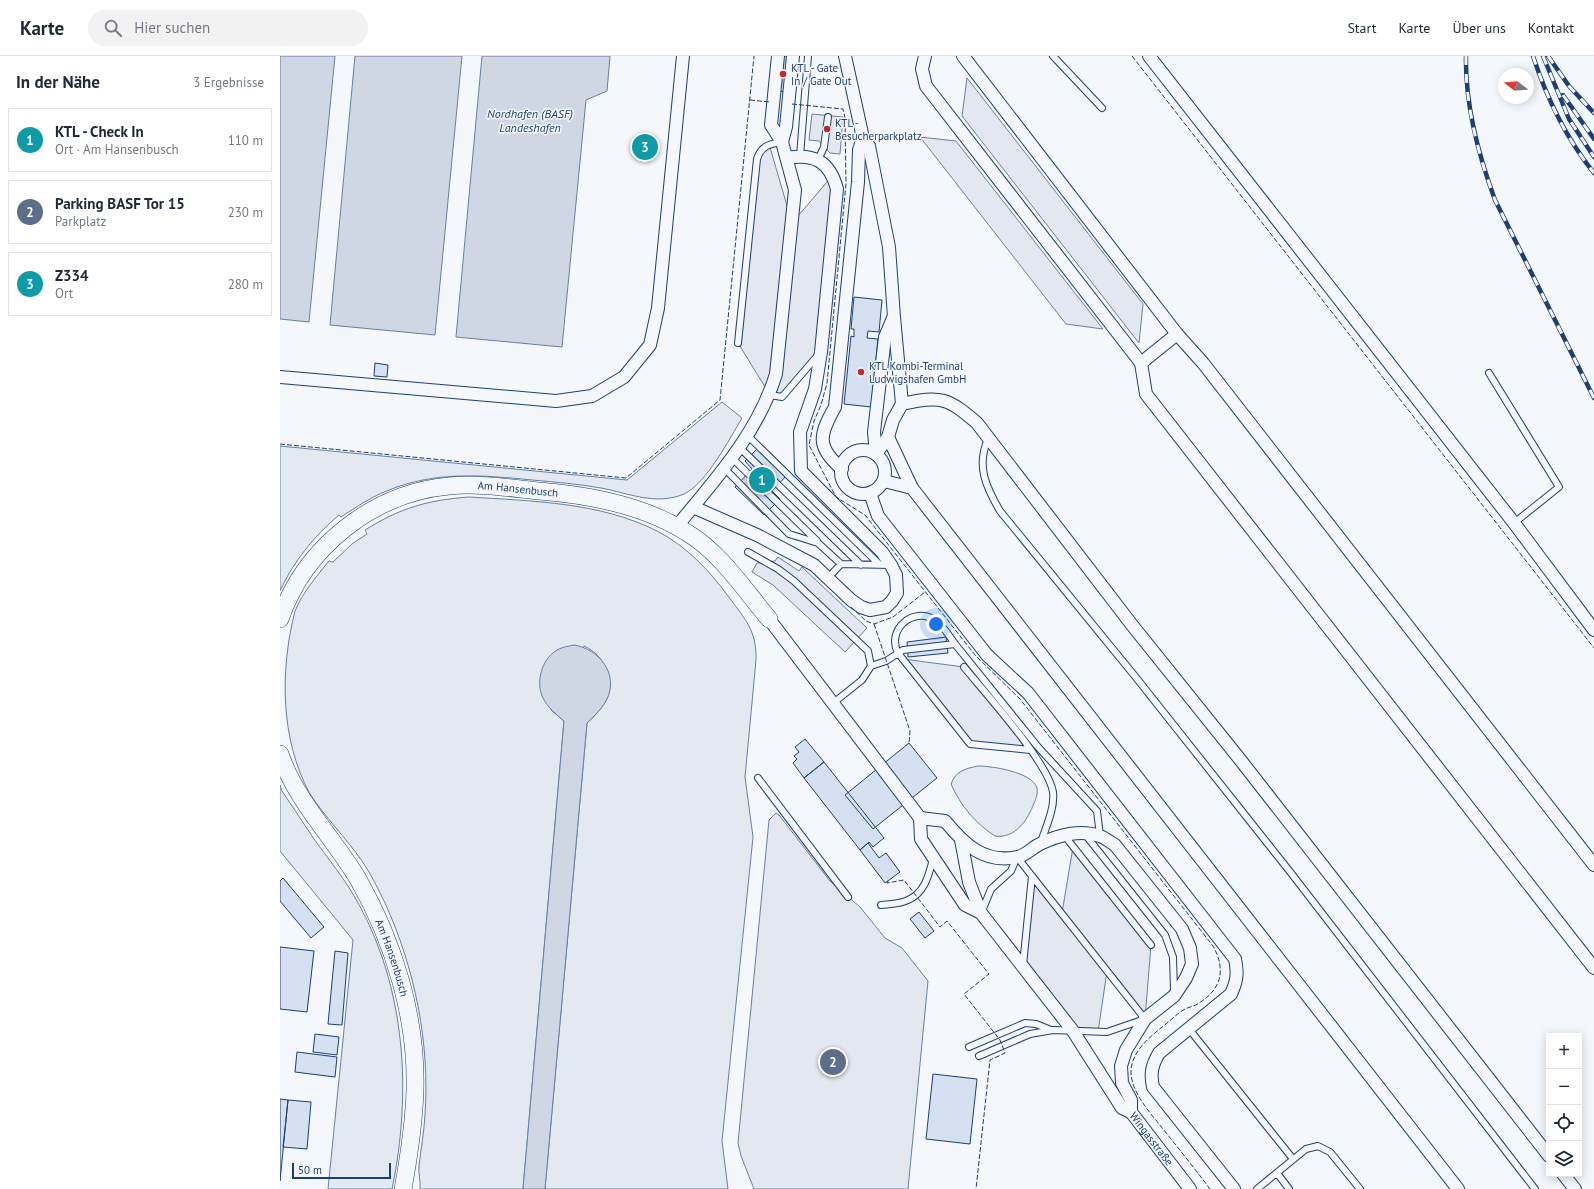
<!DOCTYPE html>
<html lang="de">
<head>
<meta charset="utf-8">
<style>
	:root { --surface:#fff; --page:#f2f2f3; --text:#1f2937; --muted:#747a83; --line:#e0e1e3; --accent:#c62828 }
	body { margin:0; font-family:"PT Sans",sans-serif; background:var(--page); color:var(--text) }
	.controls { position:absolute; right:12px; bottom:12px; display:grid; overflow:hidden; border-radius:0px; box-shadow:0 2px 10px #0003 }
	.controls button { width:36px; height:36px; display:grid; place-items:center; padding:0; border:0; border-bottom:1px solid var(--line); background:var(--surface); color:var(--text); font:20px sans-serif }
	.compass { position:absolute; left:1218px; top:12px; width:36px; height:36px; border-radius:50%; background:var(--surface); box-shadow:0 2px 10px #0003; rotate:286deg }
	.scale { position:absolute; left:12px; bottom:10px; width:99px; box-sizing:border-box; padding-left:4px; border:2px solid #1d3f73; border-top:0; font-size:11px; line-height:14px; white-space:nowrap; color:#1d3f73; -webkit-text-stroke:3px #f4f7fb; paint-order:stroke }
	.you { position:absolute; left:656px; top:568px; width:14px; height:14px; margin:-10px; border:3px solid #fff; border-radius:50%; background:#1a73e8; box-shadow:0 0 0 6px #1a73e833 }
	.badge { display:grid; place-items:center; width:26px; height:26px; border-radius:50%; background:var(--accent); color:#fff; font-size:13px; font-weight:700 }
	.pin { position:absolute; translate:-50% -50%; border:2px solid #fff; box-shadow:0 1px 4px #0006 }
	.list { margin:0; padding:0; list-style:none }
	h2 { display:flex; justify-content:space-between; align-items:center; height:52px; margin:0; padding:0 16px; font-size:17px }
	h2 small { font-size:13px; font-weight:400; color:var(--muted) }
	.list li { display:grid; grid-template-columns:26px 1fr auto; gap:12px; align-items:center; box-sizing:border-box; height:64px; margin:0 8px 8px; padding:0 8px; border:1px solid var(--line); border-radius:0px }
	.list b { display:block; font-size:15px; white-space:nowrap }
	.list p { margin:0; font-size:13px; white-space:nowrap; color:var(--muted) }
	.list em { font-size:13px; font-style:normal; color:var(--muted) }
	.icon { flex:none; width:22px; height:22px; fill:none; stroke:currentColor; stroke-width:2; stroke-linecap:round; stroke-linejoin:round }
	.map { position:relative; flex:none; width:1314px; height:1133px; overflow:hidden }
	header { display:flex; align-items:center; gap:24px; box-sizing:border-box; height:56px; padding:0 20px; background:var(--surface); border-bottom:1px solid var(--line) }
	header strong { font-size:19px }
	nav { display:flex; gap:22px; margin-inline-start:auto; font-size:14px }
	.search { width:280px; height:36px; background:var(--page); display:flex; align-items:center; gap:10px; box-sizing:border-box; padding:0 14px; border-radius:22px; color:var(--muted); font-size:15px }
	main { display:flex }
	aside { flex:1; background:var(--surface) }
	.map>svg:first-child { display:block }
	.green { fill:#e3e9f0; stroke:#687fa3 }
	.parking { fill:#e3e8f0; stroke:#687fa3 }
	.water { fill:#cfd7e4; stroke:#687fa3 }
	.building { fill:#d5e0f0; stroke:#1d3f73 }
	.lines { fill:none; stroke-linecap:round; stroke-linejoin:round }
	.lane-casing { stroke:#1d3f73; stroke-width:8 }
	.street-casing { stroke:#1d3f73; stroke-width:14 }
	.secondary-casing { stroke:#1d3f73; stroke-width:18 }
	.lane { stroke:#f4f7fb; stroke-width:6 }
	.street { stroke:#f4f7fb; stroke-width:12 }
	.secondary { stroke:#f4f7fb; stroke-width:17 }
	.rail-casing { stroke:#1d3f73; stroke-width:4.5 }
	.rail { stroke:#f4f7fb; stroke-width:3; stroke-dasharray:9; stroke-linecap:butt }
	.fence { stroke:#1d3f73; stroke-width:1; stroke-dasharray:5 2; stroke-linecap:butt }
	.poi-dot { fill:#c62828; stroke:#f4f7fb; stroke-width:1.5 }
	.labels { text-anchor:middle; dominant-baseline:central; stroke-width:3; stroke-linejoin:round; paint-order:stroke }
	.poi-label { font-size:11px; fill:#1d3f73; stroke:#f4f7fb; text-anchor:start }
	.street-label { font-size:11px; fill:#1d3f73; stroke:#f4f7fb }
	.water-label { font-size:12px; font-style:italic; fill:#1d3f73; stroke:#f4f7fb }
</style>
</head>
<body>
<header>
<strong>Karte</strong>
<div class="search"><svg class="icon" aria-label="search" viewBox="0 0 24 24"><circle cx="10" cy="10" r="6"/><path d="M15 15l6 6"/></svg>Hier suchen</div>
<nav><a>Start</a><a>Karte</a><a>Über uns</a><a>Kontakt</a></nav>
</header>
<main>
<aside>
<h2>In der Nähe<small>3 Ergebnisse</small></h2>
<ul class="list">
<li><span class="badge" style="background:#0f9aa8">1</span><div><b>KTL - Check In</b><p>Ort · Am Hansenbusch</p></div><em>110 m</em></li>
<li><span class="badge" style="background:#5c6f8a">2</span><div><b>Parking BASF Tor 15</b><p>Parkplatz</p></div><em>230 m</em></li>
<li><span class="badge" style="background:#0f9aa8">3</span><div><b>Z334</b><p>Ort</p></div><em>280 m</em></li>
</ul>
</aside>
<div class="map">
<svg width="1314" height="1133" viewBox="0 0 1314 1133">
	<rect width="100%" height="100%" fill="#f4f7fb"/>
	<path class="green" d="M442,346L462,362C450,382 426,428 404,438C376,450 348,437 321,432C298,428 275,426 252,424C202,419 157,415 109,434C93,440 76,451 61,461L59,459C35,479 13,506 0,535V390L347,424Z
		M189,441C251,445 320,446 377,475C405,489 430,515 448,540C465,563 477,575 476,604L465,721L473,781L442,1085L448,1133H265L307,667C317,658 330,645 330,630C330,626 327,620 326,615C322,602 316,596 304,590L271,654L284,665L243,1133H140C141,1125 138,1118 139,1110C141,1093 144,1076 145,1059C150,987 135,913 105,847C98,833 91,818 82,805C66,782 45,761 30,738C0,683 0,614 15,555C23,536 36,521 49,505L53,506L72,488L87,478L85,474C120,452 148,444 189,441Z
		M698,710C712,710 752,716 757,732C758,737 756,743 754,747C748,764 735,783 715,780C696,768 680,749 671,728C676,715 684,713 698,710Z
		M0,729L2,735C13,751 23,767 34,783C49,804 65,823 77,845C126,932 132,1037 112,1133H48L73,884L0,795Z"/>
	<path class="parking" d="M687,22L863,248L859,287L682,60Z
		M532,58L563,61L560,98L550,97L539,85L529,84Z
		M640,81L676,85L823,273L786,268Z
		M489,88L512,167L553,119L541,296L502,341L490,339L458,287L477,103Z
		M498,501L519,515L522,511L587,572L565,596L493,529L472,516L477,507L495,505Z
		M623,603L684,611L750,694L690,688Z
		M496,757L499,759L550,825L580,851L605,882L622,892L648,925L628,1133H474L461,1100L458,1087L489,764Z
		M793,791L871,889L865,963L827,915L818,976L793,975L742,910L752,820L782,857Z"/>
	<path class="water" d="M0,0H55L29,266L0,263Z
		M75,0H182L155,279L50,269Z
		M202,0H330L327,35L306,44L282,291L176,281Z
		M294,589C319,593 339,618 327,643C322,653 314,660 307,667L265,1133H243L284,665C276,658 268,652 263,642C255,626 262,601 279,593C283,591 289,590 294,589Z"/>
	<path class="building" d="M496,0H510V36L493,35Z
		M359,84L373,86L372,98L357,97Z
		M574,241L602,244L599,276L588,275L587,282L598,283L591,351L564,348L571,280L574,281V273H571Z
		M95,307L108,309L107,321L94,320Z
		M481,389L509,417L492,435L500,443L484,459L455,431L472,413L465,405Z
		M666,581L668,597L628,601L627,586Z
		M525,683L544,706L524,722L513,707L517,703L514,700L519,696L515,691Z
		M629,687L657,722L593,773L565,739Z
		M544,706L604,782L593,791L589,786L580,794L524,722Z
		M588,787L599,802L606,797L620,816L605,827L580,794Z
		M3,822L44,871L31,882L0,845V825Z
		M639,856L654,875L645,882L630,863Z
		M0,891L34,895L27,956L0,953Z
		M55,895L68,897L62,969L48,968Z
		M35,978L59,981L57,999L33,996Z
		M17,996L57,1001L55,1021L15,1016Z
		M653,1018L697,1023L690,1088L646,1083Z
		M0,1043L8,1044L0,1125Z
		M8,1044L31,1046L27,1093L3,1091Z"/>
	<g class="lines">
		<g class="lane-casing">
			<path id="lane" d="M773,0L822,52
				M520,100L528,0
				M538,104L544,91L548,61
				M458,287L477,103C481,90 489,88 502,86
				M1209,317L1279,431L1234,467
				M490,339L502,341L539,298
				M467,379L600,509
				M708,383C696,410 706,431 720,455L854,619L1011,817L1255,1133
				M459,391L581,509
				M452,402L537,485
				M445,413L509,478L538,487L561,508L611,509
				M468,496L498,513L514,525L588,595L591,610L582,624L552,648
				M548,522L561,508
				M591,610L606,605L623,594L675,588
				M684,611C705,637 768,706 773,736C775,752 766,771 761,786
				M750,694L690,688L618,597C606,574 633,550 655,564C664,570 669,580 675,588L758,691L817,755L820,780
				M478,722L568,841
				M804,777L885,879L893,901L894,936
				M784,779L871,889
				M601,849C609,848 621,848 628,844C645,837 649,818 653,803
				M743,909L752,820
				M909,973L1013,1103
				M689,991L745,967L756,968L771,974
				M699,1000L750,978L773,974L827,976L865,963L737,801L731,815L711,833L702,855
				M997,1117L1009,1133
				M977,1133L1026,1093L1038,1090L1050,1096L1080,1133"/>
		</g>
		<g class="street-casing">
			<g id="street">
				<path d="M565,0L583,82L589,90L609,191L614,261L622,348"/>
				<path d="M645,0L642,13L646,30L861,307L866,338L1314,912"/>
				<path d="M683,0L897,278L923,307L1314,809"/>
				<path d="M869,0L1234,467L1314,574"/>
				<path d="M502,86L506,71L513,0"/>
				<path d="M861,307L897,278"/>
				<path d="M0,321L276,345L312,340L344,321L370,289L378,252L403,0"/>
				<path d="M608,381L632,432L1178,1133"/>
				<circle cx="583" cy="416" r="22"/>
				<path d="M596,398L608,381L613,364L622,348C661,339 668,342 697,367L852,569L962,706L1269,1100"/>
				<path d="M596,398L594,376L605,281L613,262"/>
				<path d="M562,413C536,391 539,379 555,351L578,126L579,94L583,82"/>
				<path d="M604,425L632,432"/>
				<path d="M590,437L598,460L707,599L748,637L955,903C958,917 957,925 951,938L879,997C872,1009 870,1017 873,1031L954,1133"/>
				<path d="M413,451L477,479L534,509L571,544L581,551L590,554L606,551L612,545L617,537L616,519L611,509L602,496L521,415L520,376L535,333L541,296L557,133C550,106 535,97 507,102"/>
				<path d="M397,470C435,424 478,377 496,318L515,134L502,86L491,69L498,0"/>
				<path d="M489,563L640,762L641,783L685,849L701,857"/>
				<path id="s1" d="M640,762L665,765C684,788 704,808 737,801C745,800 753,791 760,788C778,779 801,773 820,780C825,782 830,786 835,789L902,873L910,892L912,908L906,922L894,940L865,963L846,994L841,1010L842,1027L851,1044V1056L910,1133"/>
				<path d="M681,784L689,826L701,857L793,975L842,1052L851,1056"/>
				<path d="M1283,1118L1295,1133"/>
			</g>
		</g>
		<g class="secondary-casing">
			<g id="secondary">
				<path id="s2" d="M0,563C25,491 93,437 169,430C199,427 230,432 259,435C310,439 363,449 406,476C440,496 464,533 489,563"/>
				<path id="s3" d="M0,698C16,745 53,781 78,823C114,886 137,962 135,1034C134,1067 129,1100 123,1133"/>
			</g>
		</g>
		<use href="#lane" class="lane"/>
		<use href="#street" class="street"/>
		<use href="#secondary" class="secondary"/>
		<g class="rail-casing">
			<path id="rail" d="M1186,0C1185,49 1198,98 1215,144L1314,342
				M1253,0C1267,43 1286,82 1314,117
				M1263,0L1289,63L1314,101
				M1268,0L1289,30L1314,57
				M1283,39L1314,83"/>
		</g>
		<use href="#rail" class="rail"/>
		<path class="fence" d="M852,0L1314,592
			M470,44L490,46
			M512,48L563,53L565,62L566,128L547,327L541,349L534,365L529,389L556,441L585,459L695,599L740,643L933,890C946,913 942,933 919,947C915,950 909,951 905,953C898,957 892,963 886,968C867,983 844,1001 853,1028C859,1045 872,1059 883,1073C899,1093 915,1113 930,1133
			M0,388L346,422L440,344L474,0
			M571,551L586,565L594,568L613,561L645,536
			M594,568L630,675L629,687
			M608,825L607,827L624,824L660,871L667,865L709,918L684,938L720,984L725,997L710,1004L696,1133"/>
	</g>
	<g class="poi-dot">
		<circle cx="503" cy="18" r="4"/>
		<circle cx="547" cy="73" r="4"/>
		<circle cx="581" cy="316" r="4"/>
	</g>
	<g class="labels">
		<g class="poi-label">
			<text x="511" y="12">KTL - Gate<tspan x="511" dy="13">In / Gate Out</tspan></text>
			<text x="555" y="67">KTL -<tspan x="555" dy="13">Besucherparkplatz</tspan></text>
			<text x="589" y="310">KTL Kombi-Terminal<tspan x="589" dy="13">Ludwigshafen GmbH</tspan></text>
		</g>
		<g class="street-label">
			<text stroke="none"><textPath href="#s2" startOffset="296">Am Hansenbusch</textPath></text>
			<text stroke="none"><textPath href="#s3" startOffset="234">Am Hansenbusch</textPath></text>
			<text stroke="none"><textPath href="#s1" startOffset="570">Wingasstraße</textPath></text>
		</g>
		<g class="water-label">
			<text x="250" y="57">Nordhafen (BASF)<tspan x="250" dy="14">Landeshafen</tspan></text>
		</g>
	</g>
</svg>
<div class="controls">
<button>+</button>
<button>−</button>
<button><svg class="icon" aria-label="locate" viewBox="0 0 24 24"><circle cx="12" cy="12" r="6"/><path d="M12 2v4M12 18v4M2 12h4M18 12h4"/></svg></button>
<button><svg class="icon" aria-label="layers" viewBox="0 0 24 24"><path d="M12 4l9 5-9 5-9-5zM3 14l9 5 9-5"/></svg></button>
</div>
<svg class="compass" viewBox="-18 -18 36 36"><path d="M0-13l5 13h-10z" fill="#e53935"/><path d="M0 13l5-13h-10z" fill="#747a83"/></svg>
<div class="scale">50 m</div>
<div class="you"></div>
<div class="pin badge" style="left:482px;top:424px;background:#0f9aa8">1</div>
<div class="pin badge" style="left:553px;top:1006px;background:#5c6f8a">2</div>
<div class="pin badge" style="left:365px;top:91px;background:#0f9aa8">3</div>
</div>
</main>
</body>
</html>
